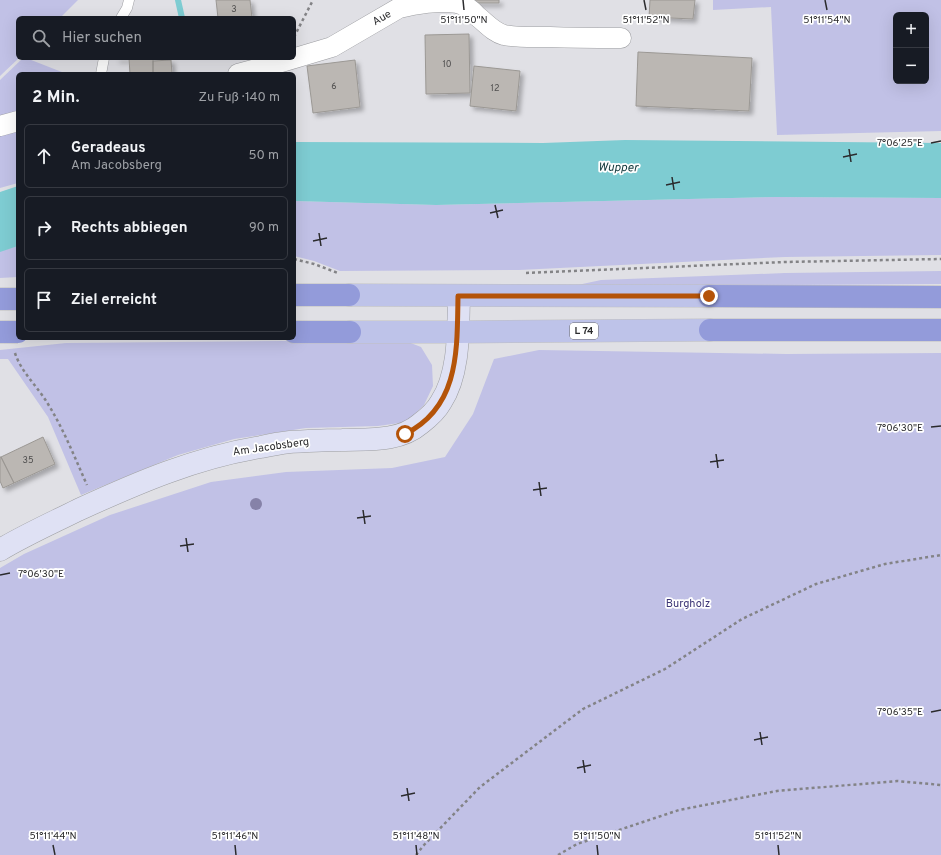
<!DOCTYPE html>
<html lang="de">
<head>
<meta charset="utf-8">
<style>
	:root { --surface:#171b24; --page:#20242c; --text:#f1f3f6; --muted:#9ea1a6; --line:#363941 }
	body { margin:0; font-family:Overpass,sans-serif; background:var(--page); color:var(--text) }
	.controls { position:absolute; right:12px; top:12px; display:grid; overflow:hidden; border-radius:6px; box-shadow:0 4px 16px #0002 }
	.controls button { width:36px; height:36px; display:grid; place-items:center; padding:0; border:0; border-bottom:1px solid var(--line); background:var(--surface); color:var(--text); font:20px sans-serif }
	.stop { position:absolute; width:12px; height:12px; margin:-9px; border:3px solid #b45309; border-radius:50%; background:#fff }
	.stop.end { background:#b45309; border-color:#fff; box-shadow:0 1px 4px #0008 }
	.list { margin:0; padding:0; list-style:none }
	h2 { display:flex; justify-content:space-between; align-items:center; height:52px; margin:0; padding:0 16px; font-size:17px }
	h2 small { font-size:13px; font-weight:400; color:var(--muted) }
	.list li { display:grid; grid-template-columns:26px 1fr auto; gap:12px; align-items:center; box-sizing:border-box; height:64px; margin:0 8px 8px; padding:0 8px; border:1px solid var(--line); border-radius:6px }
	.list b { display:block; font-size:15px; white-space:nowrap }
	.list p { margin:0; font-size:13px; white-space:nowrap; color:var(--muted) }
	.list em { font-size:13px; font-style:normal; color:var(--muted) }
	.icon { flex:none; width:22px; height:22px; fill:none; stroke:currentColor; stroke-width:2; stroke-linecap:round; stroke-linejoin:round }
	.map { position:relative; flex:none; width:941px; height:855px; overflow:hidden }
	.search { position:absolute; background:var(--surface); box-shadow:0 4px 16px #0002; left:16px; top:16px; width:280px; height:44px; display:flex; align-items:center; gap:10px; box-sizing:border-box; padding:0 14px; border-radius:6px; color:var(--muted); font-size:15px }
	.panel { position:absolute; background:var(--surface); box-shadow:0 4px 16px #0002; left:16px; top:72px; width:280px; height:268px; border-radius:6px }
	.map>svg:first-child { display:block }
	.green { fill:#c1c1e6; fill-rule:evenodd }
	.water { fill:#7eccd2 }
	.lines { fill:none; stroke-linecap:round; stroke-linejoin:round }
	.stream { stroke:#7eccd2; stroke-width:6 }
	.building { fill:#bbb7b3; stroke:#9b9894; filter:url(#shadow) }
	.lane-casing { stroke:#9c9da1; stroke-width:11 }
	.street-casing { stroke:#9c9da1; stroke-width:21 }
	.secondary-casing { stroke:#9c9da1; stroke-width:23 }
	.primary-casing { stroke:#bfbfc0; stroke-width:23 }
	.highway-casing { stroke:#bfbfc0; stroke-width:23 }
	.path { stroke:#838386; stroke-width:2.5; stroke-dasharray:3 3; stroke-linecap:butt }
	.lane { stroke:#fff; stroke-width:10 }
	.street { stroke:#fff; stroke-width:20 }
	.secondary { stroke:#dfe1f4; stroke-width:22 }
	.primary { stroke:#bec3e9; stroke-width:22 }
	.highway { stroke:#939bda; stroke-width:22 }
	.highway-bridge-casing { stroke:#bfbfc0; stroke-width:23; stroke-linecap:butt }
	.highway-bridge { stroke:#939bda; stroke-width:22 }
	.tree { fill:#8682a8 }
	.route { stroke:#b45309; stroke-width:5 }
	.ticks { fill:none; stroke:#2b2b2d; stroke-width:1.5 }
	.labels { text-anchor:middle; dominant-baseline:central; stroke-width:3.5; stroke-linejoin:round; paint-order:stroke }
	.number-label { font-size:9px; fill:#4f4e4e }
	.shield { fill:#fff; stroke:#6b6b6c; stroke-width:1 }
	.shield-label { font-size:10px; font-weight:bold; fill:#2b2b2d }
	.street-label { font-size:11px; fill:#2b2b2d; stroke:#fff }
	.park-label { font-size:11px; fill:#3c3576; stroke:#fff }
	.water-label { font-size:12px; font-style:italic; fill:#0f3639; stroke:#fff }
	.ticks-label { font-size:10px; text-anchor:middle; fill:#2b2b2d; stroke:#fff; stroke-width:3.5; stroke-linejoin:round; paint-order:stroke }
</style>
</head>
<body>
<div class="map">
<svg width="941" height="855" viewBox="0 0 941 855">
	<defs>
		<filter id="shadow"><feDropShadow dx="3.5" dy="3.5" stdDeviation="2" flood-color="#0004"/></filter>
	</defs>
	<rect width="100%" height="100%" fill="#e0e0e5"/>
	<path class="green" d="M0,0H78L60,18H18V58H19L0,76Z
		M713,0H941V131L777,135L771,7L713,10ZM896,15H926V81H896Z
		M23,58H26L67,74H18V183L0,188V80Z
		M776,197L941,198V255L785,257L519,270L340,271L314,261L294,256V201L436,205Z
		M18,246V277L0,278V251Z
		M941,271V284L785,285L601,291L573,286L601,280L785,273Z
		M403,340L421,347L432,365L433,386L424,405L407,422L378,426L306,428L234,439L178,455L81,495L48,417L8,359H0V350L66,343Z
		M539,350L786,354L941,353V855H0V568L24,554L110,515L211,482L286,472L392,468L445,457L473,414L494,359Z"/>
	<path class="water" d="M625,140L941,143V198L776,197L436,205L294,201V142L543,143Z
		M18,186V246L0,252V192Z"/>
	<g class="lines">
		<path class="stream" d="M178,0L182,18"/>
	</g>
	<path class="building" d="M216,0H250L252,18H218Z
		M465,0H499V3H465Z
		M650,0H695L693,19L649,17Z
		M469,34L470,93L426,94L425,35Z
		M638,52L752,58L749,111L636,106Z
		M116,58H153V74H130L129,59H116Z
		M171,60L172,74H153V61Z
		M355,60L360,107L313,113L307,66Z
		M474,66L520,71L516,111L470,106Z
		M43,437L55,464L14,483L1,457Z
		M0,457H1L14,483L3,488L0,481Z"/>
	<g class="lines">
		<g class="lane-casing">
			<path id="lane" d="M121,18L127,8L129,0
				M101,74L104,58"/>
		</g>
		<g class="street-casing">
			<path id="street" d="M238,74L275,64L332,47L399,8C415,4 440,0 457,3C464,5 472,10 477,16C486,23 493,32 504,35C519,38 535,37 550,37C574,38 597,38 621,38
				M0,126L18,121"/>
		</g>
		<g class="secondary-casing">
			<path id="secondary" d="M0,550C25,535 52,523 78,510C137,483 197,457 261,447C270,445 281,443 290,442C308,441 325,440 342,440C368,439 399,442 420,424C428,418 436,411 441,402C460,373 458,330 459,296"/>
		</g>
		<g class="primary-casing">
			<path id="primary" d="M349,295L709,296
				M350,332H458L710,330"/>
		</g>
		<g class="highway-casing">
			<path id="highway" d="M294,295H349
				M709,296L941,297
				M710,330H941
				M294,332H350"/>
		</g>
		<path class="path" d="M294,37L313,0
			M294,259L314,264L338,273
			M526,273L785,262L941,259
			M15,353C21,372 38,387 48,404C64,430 75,458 87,485
			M416,855L424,845L480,787L583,709L665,669L742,619L816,584L885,564L941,555
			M558,855L577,844L679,810L777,791L897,781L941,785"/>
		<use href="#lane" class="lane"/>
		<use href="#street" class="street"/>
		<use href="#secondary" class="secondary"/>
		<use href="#primary" class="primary"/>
		<use href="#highway" class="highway"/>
		<g class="highway-bridge-casing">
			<path id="highway-bridge" d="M0,299H18
				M0,332H18"/>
		</g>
		<use href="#highway-bridge" class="highway-bridge"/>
	</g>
	<circle class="tree" cx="256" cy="504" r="6"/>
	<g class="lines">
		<path class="route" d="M405,434C460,407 457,349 458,296H709"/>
	</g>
	<path class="ticks" d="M463,0L464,10M644,0L646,10M825,0L827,10M931,143L941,141M849,149L851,162M843,157L857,154M672,177L674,190M666,185L680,182M495,205L498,218M490,213L503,210M319,233L321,246M313,241L327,238M931,427L941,426M716,454L718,468M710,462L724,460M539,482L541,496M533,490L547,488M363,510L365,524M357,518L371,516M186,538L188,552M180,546L194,544M0,575L10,573M931,712L941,710M760,732L762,745M754,740L768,737M583,760L585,773M577,768L591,765M407,788L409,801M401,796L415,793M53,845L55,855M235,845L236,855M416,845L417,855M597,845L598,855M778,845L779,855"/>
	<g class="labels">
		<g class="number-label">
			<text x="234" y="9">3</text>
			<text x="447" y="64">10</text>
			<text x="334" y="86">6</text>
			<text x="495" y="88">12</text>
			<text x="28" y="460">35</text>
		</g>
		<rect class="shield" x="570" y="323" width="28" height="16" rx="3"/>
		<g class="shield-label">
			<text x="584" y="331">L 74</text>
		</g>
		<g class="street-label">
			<text transform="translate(382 18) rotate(-30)">Aue</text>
			<text transform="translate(271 447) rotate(-8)">Am Jacobsberg</text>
		</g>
		<g class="park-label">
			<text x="688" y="604">Burgholz</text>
		</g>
		<g class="water-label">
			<text transform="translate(618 168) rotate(1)">Wupper</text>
		</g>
	</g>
	<g class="ticks-label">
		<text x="827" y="23">51°11'54"N</text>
		<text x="464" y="23">51°11'50"N</text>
		<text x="646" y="23">51°11'52"N</text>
		<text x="900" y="146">7°06'25"E</text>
		<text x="900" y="431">7°06'30"E</text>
		<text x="41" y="577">7°06'30"E</text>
		<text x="900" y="715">7°06'35"E</text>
		<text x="53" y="839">51°11'44"N</text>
		<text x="235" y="839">51°11'46"N</text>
		<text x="416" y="839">51°11'48"N</text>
		<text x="597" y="839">51°11'50"N</text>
		<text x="778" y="839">51°11'52"N</text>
	</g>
</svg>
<div class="controls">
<button>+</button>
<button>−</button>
</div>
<div class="stop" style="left:405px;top:434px"></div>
<div class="stop end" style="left:709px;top:296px"></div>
<div class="search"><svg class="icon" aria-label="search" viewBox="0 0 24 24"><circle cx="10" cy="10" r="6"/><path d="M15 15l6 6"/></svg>Hier suchen</div>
<section class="panel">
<h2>2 Min.<small>Zu Fuß · 140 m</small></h2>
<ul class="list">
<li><svg class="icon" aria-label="ahead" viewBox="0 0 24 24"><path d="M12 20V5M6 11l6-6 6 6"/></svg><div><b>Geradeaus</b><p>Am Jacobsberg</p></div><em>50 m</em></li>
<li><svg class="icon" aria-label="right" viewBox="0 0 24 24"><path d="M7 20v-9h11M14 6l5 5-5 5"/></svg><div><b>Rechts abbiegen</b></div><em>90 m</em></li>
<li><svg class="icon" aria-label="arrive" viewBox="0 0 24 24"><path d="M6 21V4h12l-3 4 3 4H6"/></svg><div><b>Ziel erreicht</b></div></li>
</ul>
</section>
</div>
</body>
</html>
